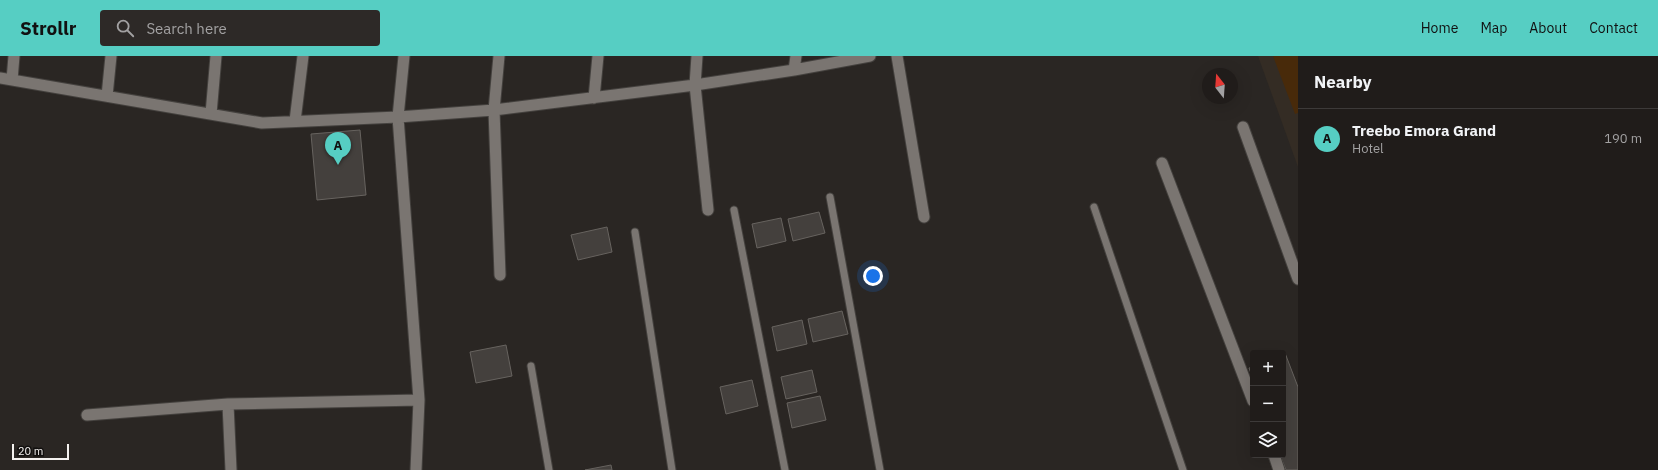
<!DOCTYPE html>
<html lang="en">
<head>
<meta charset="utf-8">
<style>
	:root { --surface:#201c1a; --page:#2d2927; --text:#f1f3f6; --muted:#a2a1a2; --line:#3d3a39; --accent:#56cec3 }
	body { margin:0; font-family:"IBM Plex Sans",sans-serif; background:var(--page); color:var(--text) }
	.controls { position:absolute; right:12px; bottom:12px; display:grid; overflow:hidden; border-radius:4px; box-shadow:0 4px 16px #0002 }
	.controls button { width:36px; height:36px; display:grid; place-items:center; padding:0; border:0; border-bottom:1px solid var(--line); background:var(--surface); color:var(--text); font:20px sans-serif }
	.compass { position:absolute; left:1202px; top:12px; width:36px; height:36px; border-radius:50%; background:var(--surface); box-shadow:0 4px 16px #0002; rotate:343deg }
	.scale { position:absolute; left:12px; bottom:10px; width:57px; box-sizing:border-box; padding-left:4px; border:2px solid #f4f1ef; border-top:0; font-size:11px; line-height:14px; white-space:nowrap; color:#f4f1ef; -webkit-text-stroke:3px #110f0e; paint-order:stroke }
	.you { position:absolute; left:873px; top:220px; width:14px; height:14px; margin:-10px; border:3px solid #fff; border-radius:50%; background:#1a73e8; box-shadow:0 0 0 6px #1a73e833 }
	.badge { display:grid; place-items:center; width:26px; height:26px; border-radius:50%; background:var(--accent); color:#111; font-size:13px; font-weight:700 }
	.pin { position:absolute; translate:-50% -33px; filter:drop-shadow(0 1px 2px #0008) }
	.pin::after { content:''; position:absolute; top:21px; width:14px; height:12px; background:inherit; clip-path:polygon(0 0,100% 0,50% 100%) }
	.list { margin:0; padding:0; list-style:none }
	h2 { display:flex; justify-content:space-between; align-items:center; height:52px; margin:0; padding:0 16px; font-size:17px }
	h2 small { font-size:13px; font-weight:400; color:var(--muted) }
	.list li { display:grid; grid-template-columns:26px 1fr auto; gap:12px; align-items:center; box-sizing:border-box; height:60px; padding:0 16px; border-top:1px solid var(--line) }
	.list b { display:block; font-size:15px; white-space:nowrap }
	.list p { margin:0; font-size:13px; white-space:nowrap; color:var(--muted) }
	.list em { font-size:13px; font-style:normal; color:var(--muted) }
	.icon { flex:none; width:22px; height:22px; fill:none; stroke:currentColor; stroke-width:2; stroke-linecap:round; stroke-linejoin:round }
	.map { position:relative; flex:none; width:1298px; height:414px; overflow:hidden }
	header { display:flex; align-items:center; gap:24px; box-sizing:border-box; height:56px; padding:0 20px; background:var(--accent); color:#111 }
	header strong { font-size:19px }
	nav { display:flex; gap:22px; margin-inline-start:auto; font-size:14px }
	.search { width:280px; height:36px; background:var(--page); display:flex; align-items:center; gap:10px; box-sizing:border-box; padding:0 14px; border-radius:4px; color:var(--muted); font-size:15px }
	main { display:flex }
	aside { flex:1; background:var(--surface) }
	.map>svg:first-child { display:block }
	.built { fill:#342c24 }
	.green { fill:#482a0a }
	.building { fill:#44403d; stroke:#67635f }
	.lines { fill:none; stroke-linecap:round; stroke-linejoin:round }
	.service-casing { stroke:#44413e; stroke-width:9 }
	.minor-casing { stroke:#44413e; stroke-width:13 }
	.service { stroke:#7a7571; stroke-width:7 }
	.minor { stroke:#7a7571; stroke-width:11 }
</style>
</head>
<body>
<header>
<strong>Strollr</strong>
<div class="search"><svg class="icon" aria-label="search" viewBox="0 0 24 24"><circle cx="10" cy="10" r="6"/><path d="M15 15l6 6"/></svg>Search here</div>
<nav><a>Home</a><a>Map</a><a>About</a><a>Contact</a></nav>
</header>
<main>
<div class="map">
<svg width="1298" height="414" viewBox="0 0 1298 414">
	<rect width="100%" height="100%" fill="#2a2623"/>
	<path class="built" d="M1258,0H1298V111Z"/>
	<path class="green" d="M1273,0H1298V57L1295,58Z"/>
	<path class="building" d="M360,74L366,139L317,144L311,78Z
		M819,156L825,177L793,185L788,163Z
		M781,162L786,185L757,192L752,168Z
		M607,171L612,196L578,204L571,179Z
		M842,255L848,278L813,286L808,263Z
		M802,264L807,288L777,295L772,271Z
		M506,289L512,320L476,327L470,296Z
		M1285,297L1298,331V414H1286L1280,399H1283V298Z
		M1253,311V323L1249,312Z
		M812,314L817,336L786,343L781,321Z
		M752,324L758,350L726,358L720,331Z
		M820,340L826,364L792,372L787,347Z
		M611,409L612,414H585Z"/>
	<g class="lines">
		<g class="service-casing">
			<path id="service" d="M830,141L880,414
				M1094,151L1183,414
				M734,154L785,414
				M635,176L672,414
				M531,310L549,414"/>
		</g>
		<g class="minor-casing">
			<path id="minor" d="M404,0L398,61L419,344L416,414
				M499,0L494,54L500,219
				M697,0L695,29L708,154
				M897,0L924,161
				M794,14L796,0
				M0,22L262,67L398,61L494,54L695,29L794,14L870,0
				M12,24L14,0
				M107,40L111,0
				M594,42L598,0
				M211,58L216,0
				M295,65L303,0
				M1243,71L1298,223
				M1162,107L1253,345
				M228,348L231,414
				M87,359L228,348L419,344
				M1274,399L1279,414"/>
		</g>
		<use href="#service" class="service"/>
		<use href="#minor" class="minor"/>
	</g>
</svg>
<div class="controls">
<button>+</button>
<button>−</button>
<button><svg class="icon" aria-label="layers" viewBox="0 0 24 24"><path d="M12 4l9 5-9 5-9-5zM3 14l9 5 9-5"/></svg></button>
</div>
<svg class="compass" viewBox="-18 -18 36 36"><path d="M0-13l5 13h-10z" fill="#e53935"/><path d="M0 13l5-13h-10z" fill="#a2a1a2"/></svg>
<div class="scale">20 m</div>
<div class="you"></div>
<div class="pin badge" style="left:338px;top:109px">A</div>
</div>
<aside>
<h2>Nearby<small></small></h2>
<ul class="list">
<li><span class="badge">A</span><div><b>Treebo Emora Grand</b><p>Hotel</p></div><em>190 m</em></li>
</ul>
</aside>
</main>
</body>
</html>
